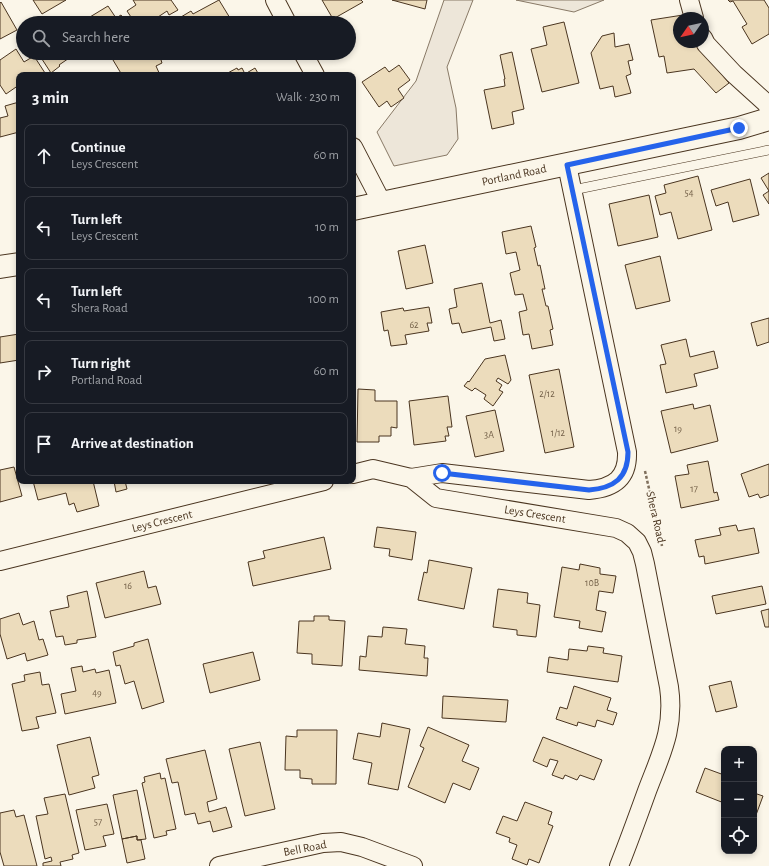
<!DOCTYPE html>
<html lang="en">
<head>
<meta charset="utf-8">
<style>
	:root { --surface:#171b24; --page:#20242c; --text:#f1f3f6; --muted:#9ea1a6; --line:#363941 }
	body { margin:0; font-family:"Alegreya Sans",sans-serif; background:var(--page); color:var(--text) }
	.controls { position:absolute; right:12px; bottom:12px; display:grid; overflow:hidden; border-radius:8px; box-shadow:0 2px 6px #0003 }
	.controls button { width:36px; height:36px; display:grid; place-items:center; padding:0; border:0; border-bottom:1px solid var(--line); background:var(--surface); color:var(--text); font:20px sans-serif }
	.compass { position:absolute; left:673px; top:12px; width:36px; height:36px; border-radius:50%; background:var(--surface); box-shadow:0 2px 6px #0003; rotate:236deg }
	.stop { position:absolute; width:12px; height:12px; margin:-9px; border:3px solid #2563eb; border-radius:50%; background:#fff }
	.stop.end { background:#2563eb; border-color:#fff; box-shadow:0 1px 4px #0008 }
	.list { margin:0; padding:0; list-style:none }
	h2 { display:flex; justify-content:space-between; align-items:center; height:52px; margin:0; padding:0 16px; font-size:17px }
	h2 small { font-size:13px; font-weight:400; color:var(--muted) }
	.list li { display:grid; grid-template-columns:26px 1fr auto; gap:12px; align-items:center; box-sizing:border-box; height:64px; margin:0 8px 8px; padding:0 8px; border:1px solid var(--line); border-radius:8px }
	.list b { display:block; font-size:15px; white-space:nowrap }
	.list p { margin:0; font-size:13px; white-space:nowrap; color:var(--muted) }
	.list em { font-size:13px; font-style:normal; color:var(--muted) }
	.icon { flex:none; width:22px; height:22px; fill:none; stroke:currentColor; stroke-width:2; stroke-linecap:round; stroke-linejoin:round }
	.map { position:relative; flex:none; width:769px; height:866px; overflow:hidden }
	.search { position:absolute; background:var(--surface); box-shadow:0 2px 6px #0003; left:16px; top:16px; width:340px; height:44px; display:flex; align-items:center; gap:10px; box-sizing:border-box; padding:0 14px; border-radius:22px; color:var(--muted); font-size:15px }
	.panel { position:absolute; background:var(--surface); box-shadow:0 2px 6px #0003; left:16px; top:72px; width:340px; height:412px; border-radius:8px }
	.map>svg:first-child { display:block }
	.green { fill:#ede6d9; stroke:#887966 }
	.building { fill:#ecdcbc; stroke:#4a3520 }
	.lines { fill:none; stroke-linecap:round; stroke-linejoin:round }
	.lane-casing { stroke:#4a3520; stroke-width:10 }
	.street-casing { stroke:#4a3520; stroke-width:20 }
	.secondary-casing { stroke:#4a3520; stroke-width:24 }
	.path { stroke:#7f6f5c; stroke-width:2.5; stroke-dasharray:3 2; stroke-linecap:butt }
	.lane { stroke:#fbf6e9; stroke-width:9 }
	.street { stroke:#fbf6e9; stroke-width:18 }
	.secondary { stroke:#fbf6e9; stroke-width:22 }
	.route { stroke:#2563eb; stroke-width:5 }
	.labels { text-anchor:middle; dominant-baseline:central; stroke-width:3; stroke-linejoin:round; paint-order:stroke }
	.number-label { font-size:10px; fill:#725f47 }
	.street-label { font-size:12px; fill:#4a3520; stroke:#fbf6e9 }
</style>
</head>
<body>
<div class="map">
<svg width="769" height="866" viewBox="0 0 769 866">
	<rect width="100%" height="100%" fill="#fbf6e9"/>
	<path class="green" d="M444,0H473L447,67L456,108L458,139L447,155L394,166L377,132L416,81Z
		M516,0H604L574,12Z"/>
	<path class="building" d="M33,0H66L42,14Z
		M133,0H171L178,10L169,15L167,11L149,23H135L127,11L136,5Z
		M219,0L233,23H171L191,11L193,14Z
		M322,0H361L363,2L333,19Z
		M392,0H427L425,9Z
		M728,0H764L769,8V34L752,44L742,27L747,24L733,1L730,2Z
		M1,2L17,30L0,39V3Z
		M108,6L116,18L121,15L127,23H87L85,20Z
		M683,15L684,18H679V42H697L700,49L729,83L716,93L694,69L667,73L664,56L659,57L651,20Z
		M564,22L579,83L542,92L531,49L547,45L543,27Z
		M614,33L615,47L629,44L633,60L628,61L631,74L626,76L631,93L615,97L613,86L600,89L591,53L602,36Z
		M16,49L24,62L34,56L45,73L42,75H19V85L6,94L0,85V60Z
		M512,52L524,109L512,112L514,124L492,129L484,90L505,86L504,79H505L500,55Z
		M38,53H83L77,57L75,54L59,65L60,66L51,73Z
		M115,53H173L161,60L162,63L156,66L160,75H122L113,60L115,59L114,56L116,55Z
		M399,65L410,80L398,89L404,98L391,107L387,101L379,107L362,82L385,67L389,72Z
		M237,68L238,70L242,68L245,74L255,68L259,75H224Z
		M19,102V132L0,137V118L8,116L5,106Z
		M769,173V204L763,195L769,191L761,178Z
		M698,176L712,230L678,239L671,212L660,215L655,196L666,193L664,185Z
		M750,179L759,215L733,222L728,202L716,206L711,190Z
		M649,195L658,237L618,246L609,204Z
		M531,226L536,247L534,248L538,266L540,265L545,289H542L546,306H548L553,329L550,330L553,345L532,349L529,334L523,335L519,312L527,310L523,294L515,295L510,273L520,270L516,252L506,254L502,232Z
		M425,245L433,283L406,289L398,251Z
		M660,256L670,301L636,309L625,265Z
		M482,283L490,323L501,320L505,339L494,341L491,327L462,333L459,323L452,324L449,309L457,307L454,289Z
		M429,307L432,323H427L429,331L405,335L407,344L391,346L388,330L384,331L381,312L403,308L404,311Z
		M769,318V342L757,346L751,323Z
		M19,334V360L0,363V337Z
		M686,339L690,357L714,351L718,368L694,374L697,386L666,393L660,365L666,364L661,345Z
		M505,355L511,380L508,384L498,378L496,381L502,385L499,390L503,392L493,406L484,399L486,395L475,388L472,391L464,386L468,381L469,382L485,359Z
		M559,369L574,447L545,453L529,375Z
		M358,389L375,390V401H397V428L391,427V436H379V442H357Z
		M448,396L452,427H447L449,436H445L446,441L414,445L409,401Z
		M693,404L694,409L710,405L718,441L671,453L661,411Z
		M495,410L504,451L475,457L466,416Z
		M708,461L714,493L717,492L719,500L681,508L675,476L689,474L687,465Z
		M769,464V495L760,498L758,494L749,497L741,474Z
		M14,467L22,496L0,502V470Z
		M33,481H93L99,506L77,512L74,503L69,505L66,493L38,500Z
		M114,481H125L127,489L116,492Z
		M736,525L738,531L754,528L759,553L705,564L704,556L699,557L695,540L721,535L719,528Z
		M377,527L416,532L412,560L389,556L390,549L374,547Z
		M324,537L331,569L253,586L248,562L265,558L263,551Z
		M429,560L472,568L464,609L418,600L424,572L427,573Z
		M580,564L600,568V574L616,576L613,593L599,591L596,610L606,612L602,632L579,628L580,621L554,617L562,567L579,570Z
		M144,571L148,588L156,586L161,604L105,618L96,583Z
		M762,586L766,604L716,614L712,596Z
		M498,589L528,593L527,603L540,605L536,637L517,635V630L493,627Z
		M87,591L96,637L77,640V643L65,645L63,636L56,637L50,611L69,607L67,596Z
		M769,609V627H765L761,611Z
		M19,613L23,625L34,621L39,640L43,639L48,655L27,661L25,653L7,659L0,634V619Z
		M314,616H329V620L345,621L342,666L312,664V654L297,653L299,621H314Z
		M383,627L407,629L405,644L425,646L424,658H428L427,676L359,670L360,656L366,657L368,636L382,637Z
		M148,639L164,702L142,709L134,681L125,684L120,665L116,666L113,652L134,646V643Z
		M588,646L604,648L603,653L622,656L618,682L547,672L549,657L568,660L569,649L587,651Z
		M253,652L260,680L210,693L203,664Z
		M82,666L83,672L95,669L96,673L109,670L116,703L65,714L61,694L76,691L71,668Z
		M40,672L42,685L49,684L56,713L36,717L39,728L22,731L12,684L25,681L24,675Z
		M731,681L737,707L716,712L709,686Z
		M574,686L611,698L607,710L617,713L613,725L597,720L595,727L578,722L577,726L556,719L560,707L567,709Z
		M443,696L508,700L506,722L442,718Z
		M382,723L410,729L398,790L368,784L372,763L353,759L358,733L380,737Z
		M428,727L469,745L462,761L479,768L470,790L453,783L445,803L408,787L424,748L420,746Z
		M297,730H337L336,784H312V779L300,778V770H285L286,736L297,737Z
		M90,737L99,775L92,777L95,788L69,795L57,745Z
		M543,737L602,760L594,780L580,775L577,780L565,775L563,779L552,775L558,761L550,759L547,767L533,761Z
		M260,742L275,809L245,816L229,749Z
		M205,750L217,799L207,802L209,812L226,807L232,827L213,832L210,821L198,824L195,813L185,815L178,782L172,783L166,759Z
		M705,768L724,775V803L696,792Z
		M160,773L161,779L165,778L176,829L166,831L167,835L154,838L142,783L145,782L144,777Z
		M137,790L146,839L137,840V836L122,839L113,795Z
		M754,793L763,796L756,815L754,814Z
		M65,794L79,853L72,855L73,859L60,862L61,866H43V863L52,861L51,857L45,859L36,816L48,814L44,798Z
		M525,802L552,812L548,824L553,826L539,863L529,859L527,865L512,859L517,845L509,842L510,838L496,833L503,816L517,821Z
		M107,804L114,834L103,836L106,846L85,850L76,810Z
		M14,810L16,817L24,815L37,866H4L0,852V813Z
		M137,836V840H141L145,859L127,863L122,839Z"/>
	<g class="lines">
		<g class="lane-casing">
			<path id="lane" d="M573,190L769,150"/>
		</g>
		<g class="street-casing">
			<path id="street" d="M275,0L287,23
				M689,0L694,18
				M703,38L706,44L734,74L766,103L769,108
				M303,53L315,75
				M353,147L382,203
				M353,474L373,469L411,478L436,498L616,528L627,533L637,542L642,552L645,564L669,687C675,728 661,754 647,791C638,816 629,841 619,866
				M411,478L442,473L589,490C614,488 628,478 627,452L567,165
				M0,561L324,481
				M219,866L323,843L341,842L362,847L413,866"/>
		</g>
		<g class="secondary-casing">
			<path id="secondary" d="M353,209L739,128L769,119
				M0,267L19,264"/>
		</g>
		<path class="path" d="M645,471L662,546"/>
		<use href="#lane" class="lane"/>
		<use href="#street" class="street"/>
		<use href="#secondary" class="secondary"/>
	</g>
	<g class="lines">
		<path class="route" d="M442,473L589,490C614,488 628,478 628,452L567,165L739,128"/>
	</g>
	<g class="labels">
		<g class="number-label">
			<text x="689" y="193">54</text>
			<text x="414" y="325">62</text>
			<text x="547" y="394">2/12</text>
			<text x="678" y="429">19</text>
			<text x="558" y="433">1/12</text>
			<text x="489" y="435">3A</text>
			<text x="694" y="489">17</text>
			<text x="592" y="583">10B</text>
			<text x="128" y="586">16</text>
			<text x="97" y="693">49</text>
			<text x="98" y="822">57</text>
		</g>
		<g class="street-label">
			<text transform="translate(514 175) rotate(-12)">Portland Road</text>
			<text transform="translate(535 514) rotate(9)">Leys Crescent</text>
			<text transform="translate(656 517) rotate(77)">Shera Road</text>
			<text transform="translate(162 521) rotate(-14)">Leys Crescent</text>
			<text transform="translate(305 848) rotate(-11)">Bell Road</text>
		</g>
	</g>
</svg>
<div class="controls">
<button>+</button>
<button>−</button>
<button><svg class="icon" aria-label="locate" viewBox="0 0 24 24"><circle cx="12" cy="12" r="6"/><path d="M12 2v4M12 18v4M2 12h4M18 12h4"/></svg></button>
</div>
<svg class="compass" viewBox="-18 -18 36 36"><path d="M0-13l5 13h-10z" fill="#e53935"/><path d="M0 13l5-13h-10z" fill="#9ea1a6"/></svg>
<div class="stop" style="left:442px;top:473px"></div>
<div class="stop end" style="left:739px;top:128px"></div>
<div class="search"><svg class="icon" aria-label="search" viewBox="0 0 24 24"><circle cx="10" cy="10" r="6"/><path d="M15 15l6 6"/></svg>Search here</div>
<section class="panel">
<h2>3 min<small>Walk · 230 m</small></h2>
<ul class="list">
<li><svg class="icon" aria-label="ahead" viewBox="0 0 24 24"><path d="M12 20V5M6 11l6-6 6 6"/></svg><div><b>Continue</b><p>Leys Crescent</p></div><em>60 m</em></li>
<li><svg class="icon" aria-label="left" viewBox="0 0 24 24"><path d="M17 20v-9H6M10 6l-5 5 5 5"/></svg><div><b>Turn left</b><p>Leys Crescent</p></div><em>10 m</em></li>
<li><svg class="icon" aria-label="left" viewBox="0 0 24 24"><path d="M17 20v-9H6M10 6l-5 5 5 5"/></svg><div><b>Turn left</b><p>Shera Road</p></div><em>100 m</em></li>
<li><svg class="icon" aria-label="right" viewBox="0 0 24 24"><path d="M7 20v-9h11M14 6l5 5-5 5"/></svg><div><b>Turn right</b><p>Portland Road</p></div><em>60 m</em></li>
<li><svg class="icon" aria-label="arrive" viewBox="0 0 24 24"><path d="M6 21V4h12l-3 4 3 4H6"/></svg><div><b>Arrive at destination</b></div></li>
</ul>
</section>
</div>
</body>
</html>
